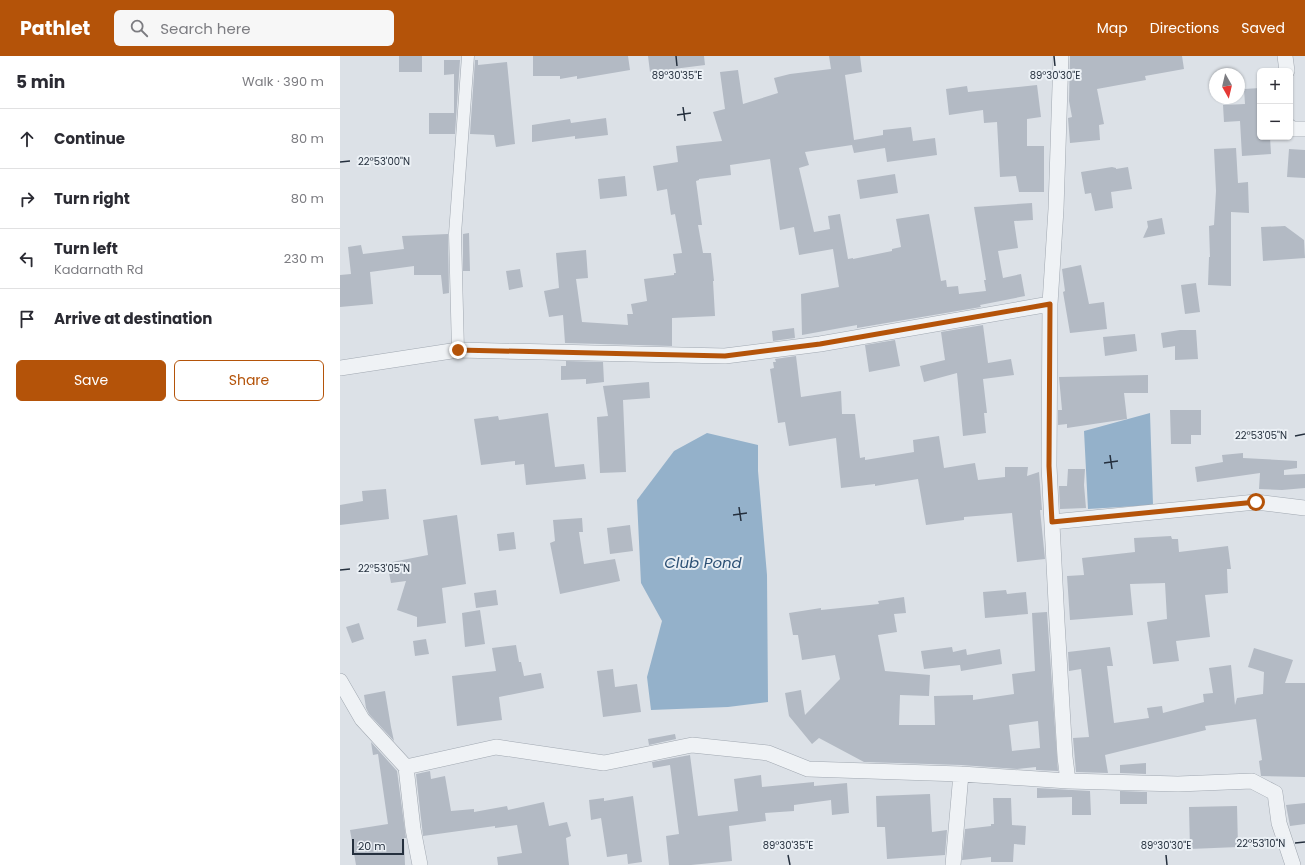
<!DOCTYPE html>
<html lang="en">
<head>
<meta charset="utf-8">
<style>
	:root { --surface:#fff; --page:#f7f7f7; --text:#2b2b33; --muted:#7c7c81; --line:#e1e1e2; --accent:#b45309 }
	body { margin:0; font-family:Poppins,sans-serif; background:var(--page); color:var(--text) }
	.controls { position:absolute; right:12px; top:12px; display:grid; overflow:hidden; border-radius:6px; box-shadow:0 1px 3px #0004 }
	.controls button { width:36px; height:36px; display:grid; place-items:center; padding:0; border:0; border-bottom:1px solid var(--line); background:var(--surface); color:var(--text); font:20px sans-serif }
	.compass { position:absolute; left:869px; top:12px; width:36px; height:36px; border-radius:50%; background:var(--surface); box-shadow:0 1px 3px #0004; rotate:172deg }
	.scale { position:absolute; left:12px; bottom:10px; width:52px; box-sizing:border-box; padding-left:4px; border:2px solid #25303e; border-top:0; font-size:11px; line-height:14px; white-space:nowrap; color:#25303e; -webkit-text-stroke:3px #ebf0f5; paint-order:stroke }
	.stop { position:absolute; width:12px; height:12px; margin:-9px; border:3px solid #b45309; border-radius:50%; background:#fff }
	.stop.end { background:#b45309; border-color:#fff; box-shadow:0 1px 4px #0008 }
	.list { margin:0; padding:0; list-style:none }
	h2 { display:flex; justify-content:space-between; align-items:center; height:52px; margin:0; padding:0 16px; font-size:17px }
	h2 small { font-size:13px; font-weight:400; color:var(--muted) }
	.list li { display:grid; grid-template-columns:26px 1fr auto; gap:12px; align-items:center; box-sizing:border-box; height:60px; padding:0 16px; border-top:1px solid var(--line) }
	.list b { display:block; font-size:15px; white-space:nowrap }
	.list p { margin:0; font-size:13px; white-space:nowrap; color:var(--muted) }
	.list em { font-size:13px; font-style:normal; color:var(--muted) }
	.actions { display:flex; gap:8px; padding:12px 16px }
	.actions a { flex:1; padding:9px 0; border:1px solid var(--accent); border-radius:6px; text-align:center; font-size:14px; color:var(--accent) }
	.actions .main { background:var(--accent); color:#fff }
	.icon { flex:none; width:22px; height:22px; fill:none; stroke:currentColor; stroke-width:2; stroke-linecap:round; stroke-linejoin:round }
	.map { position:relative; flex:none; width:965px; height:809px; overflow:hidden }
	header { display:flex; align-items:center; gap:24px; box-sizing:border-box; height:56px; padding:0 20px; background:var(--accent); color:#fff }
	header strong { font-size:19px }
	nav { display:flex; gap:22px; margin-inline-start:auto; font-size:14px }
	.search { width:280px; height:36px; background:var(--page); display:flex; align-items:center; gap:10px; box-sizing:border-box; padding:0 14px; border-radius:6px; color:var(--muted); font-size:15px }
	main { display:flex }
	aside { flex:1; background:var(--surface) }
	.map>svg:first-child { display:block }
	.water { fill:#94b1ca }
	.building { fill:#b3bac4; fill-rule:evenodd }
	.lines { fill:none; stroke-linecap:round; stroke-linejoin:round }
	.pedestrian-casing { stroke:#a1a8b1; stroke-width:13 }
	.minor-casing { stroke:#a1a8b1; stroke-width:16 }
	.pedestrian { stroke:#eff2f5; stroke-width:12 }
	.minor { stroke:#eff2f5; stroke-width:15 }
	.route { stroke:#b45309; stroke-width:5 }
	.ticks { fill:none; stroke:#25303e; stroke-width:1.5 }
	.labels { text-anchor:middle; dominant-baseline:central; stroke-width:4; stroke-linejoin:round; paint-order:stroke }
	.water-label { font-size:15px; font-style:italic; fill:#2d5175; stroke:#ebf0f5 }
	.ticks-label { font-size:10px; text-anchor:middle; fill:#25303e; stroke:#ebf0f5; stroke-width:4; stroke-linejoin:round; paint-order:stroke }
</style>
</head>
<body>
<header>
<strong>Pathlet</strong>
<div class="search"><svg class="icon" aria-label="search" viewBox="0 0 24 24"><circle cx="10" cy="10" r="6"/><path d="M15 15l6 6"/></svg>Search here</div>
<nav><a>Map</a><a>Directions</a><a>Saved</a></nav>
</header>
<main>
<aside>
<h2>5 min<small>Walk · 390 m</small></h2>
<ul class="list">
<li><svg class="icon" aria-label="ahead" viewBox="0 0 24 24"><path d="M12 20V5M6 11l6-6 6 6"/></svg><div><b>Continue</b></div><em>80 m</em></li>
<li><svg class="icon" aria-label="right" viewBox="0 0 24 24"><path d="M7 20v-9h11M14 6l5 5-5 5"/></svg><div><b>Turn right</b></div><em>80 m</em></li>
<li><svg class="icon" aria-label="left" viewBox="0 0 24 24"><path d="M17 20v-9H6M10 6l-5 5 5 5"/></svg><div><b>Turn left</b><p>Kadarnath Rd</p></div><em>230 m</em></li>
<li><svg class="icon" aria-label="arrive" viewBox="0 0 24 24"><path d="M6 21V4h12l-3 4 3 4H6"/></svg><div><b>Arrive at destination</b></div></li>
</ul>
<div class="actions"><a class="main">Save</a><a>Share</a></div>
</aside>
<div class="map">
<svg width="965" height="809" viewBox="0 0 965 809">
	<rect width="100%" height="100%" fill="#dce1e7"/>
	<path class="water" d="M810,357L813,449L748,453L744,375Z
		M367,377L418,389V415L427,519L428,646L388,651L311,654L307,621L322,565L301,527L297,444L334,395Z"/>
	<path class="building" d="M59,0H82V16H59Z
		M193,0H288L290,14L237,23V20L220,23V20H193Z
		M308,0H364L365,9L310,16Z
		M489,0H520L522,16L505,19L514,84L543,79V74L571,71L573,85L595,82L597,99L547,106L545,92L514,97L512,89L465,96L469,109L459,112L474,176L490,173L488,160L500,158L508,203L513,202V203L552,195V193L561,191L556,163L589,158L601,225L606,224L607,231L618,230L619,238L646,235L644,224H646L634,151L692,147L693,164L674,165L678,192L658,195L663,222L681,218L685,240L640,249L641,251L517,272V269L462,279L461,238L499,231L493,193L459,199L454,171L440,174L430,103L390,109L391,119L359,123V124L356,125L362,169H358L363,197H371L374,225H373L375,260L332,262V290L225,287L223,259L209,261L204,235L219,232L216,197L246,194L248,222L236,223L242,266L288,269L287,258H293L291,248L307,245L304,223L334,219V217H336L333,198L342,197L335,158L331,159L327,133L317,135L313,110L338,106L336,90L382,85L373,56L385,53L380,16L398,14L403,48L438,37L434,22L450,18L491,13Z
		M730,0H842L844,13L805,20L806,24L757,33L764,68L759,69L760,84L730,87L728,62L732,61L729,45Z
		M104,4H120L115,78H89V57H114V18L104,19Z
		M135,4H138V9L167,6L175,88L156,91L154,79L130,78Z
		M697,29L701,61L687,63V90H704V136H679L676,120L660,121L657,66L644,67L643,54L609,59L606,33L627,30L628,36Z
		M920,32V81H930L931,98L902,100L900,65L884,66L883,49L905,48L904,33Z
		M266,62L268,79L235,83V80L192,86V69L230,63L231,67Z
		M896,92L898,127L908,126L909,157L891,156V230L868,229L869,201H870L869,170L874,169L876,135L874,93Z
		M949,93L965,94V122L947,121Z
		M772,111L776,112V113L788,111L792,133L771,136L773,152L755,155L751,137L745,138L741,116Z
		M555,118L558,137L520,143L517,124Z
		M285,120L287,140L260,143L258,123Z
		M822,162L825,178L803,182L808,171L807,165Z
		M945,170L964,184L965,202L923,205L921,171Z
		M129,177L130,215H123V178Z
		M108,178L109,237L103,238L101,219H74V210L30,216L33,248L0,251V219L11,218L8,191L21,189L23,198L64,193L62,180Z
		M741,209L749,248L764,246L767,273L730,277L723,236L725,235L722,213Z
		M180,213L183,231L169,234L166,215Z
		M856,227L860,256L845,258L841,229Z
		M643,269L648,307L671,303L674,319L643,323L647,357H644L646,377L623,380L617,317L584,326L580,310L605,304L601,276Z
		M454,272L455,282L433,285L432,275Z
		M840,274H856L858,303L835,304V290L823,292L821,277Z
		M795,278L797,295L765,300L763,281Z
		M555,284L560,310L529,316L525,289Z
		M456,300L461,341L501,335L502,358H515L520,402L525,401V404L574,396L573,384L599,380L604,412L635,407L638,424L665,421V411H688L687,420L699,416L702,454H700L705,503L677,506L672,457L624,461V464L586,469L578,423L535,430V428L501,432L496,382L449,390L445,366L438,367L430,313L434,312L433,306H436L435,303Z
		M226,305L263,306L264,326L246,328V323L221,324V310H226Z
		M808,319V337H784L787,363L727,372V368L718,369V354H722L719,321Z
		M309,326L310,342L283,344L286,416L260,417L257,361L268,360L263,330Z
		M830,354H861V379H851V388H831Z
		M208,357L215,411L244,408L246,423L186,429L184,408L175,409V405L141,409L134,363L158,360L159,364Z
		M903,397V402L957,405V412L944,414V419L965,418V432L942,434L919,433L920,417L857,426L855,411L883,406L882,399Z
		M728,413H745L744,429L746,452L720,453L719,430H727Z
		M46,433L49,463L0,469V449L23,445L22,435Z
		M117,459L126,528L102,532L106,567L77,571V561L57,554L66,525L51,527L47,507L88,499L83,464Z
		M242,462L243,476H239L244,508L275,503L280,525L220,538L210,487L215,485L213,464Z
		M290,469L293,495L270,498L267,472Z
		M174,476L176,493L159,495L157,478Z
		M831,480L832,483H838L839,496L888,490L891,513H887L888,537L865,539L870,581L836,585L839,605L813,608L807,566L827,563L825,527L790,528L793,559L730,564L727,520L744,519L742,502L795,496L794,482Z
		M156,534L158,549L136,552L134,537Z
		M666,534L667,538L686,536L688,558L645,562L643,536Z
		M564,541L566,557L554,558L557,576L538,579L545,615L590,619L589,640L560,639L559,669H595L594,640L633,639V644L674,638L672,618L695,615L692,557L707,556L718,715L696,714V711L677,713L621,709L524,706L479,682L472,688L449,660L445,637L461,634L465,659L500,623L495,599L462,604L458,579H453L449,557L481,552V554L539,548L538,545ZM698,665L700,692L672,695L669,669Z
		M140,554L145,588L125,591L122,557Z
		M19,567L24,583L12,587L6,571Z
		M86,583L89,598L75,600L73,585Z
		M176,589L179,606H181L184,620L201,617L204,632L159,641L162,664L117,670L112,620L156,615L152,592Z
		M612,591L613,596L626,593L627,599L660,593L662,608L621,615L620,609L584,613L581,595Z
		M770,591L773,610H767L774,667L809,662L807,652L822,650L823,657L864,646L863,638L873,637L869,612L891,609L895,649L897,642L923,638L924,616L908,611L914,592L953,604L945,627H965V721L921,720L919,705L922,704L916,663L865,670L866,674L765,699L768,717L736,716L733,682L749,681L741,613L729,615L728,596Z
		M273,613L275,631L297,628L301,656L263,661L257,615Z
		M45,635L51,671L54,685L29,658L26,652L24,639Z
		M335,678L336,683L309,689L308,683Z
		M31,686L57,715L66,782H64L65,809H16L10,774L48,768L38,698L33,699Z
		M350,699L358,760L398,755L394,723L421,719L422,731L474,726V730L507,727L509,757L492,759L491,744L454,749V755L425,757L426,765L389,770L392,805L351,809H329L326,780L339,778L330,709L313,712L312,706Z
		M806,707V718L780,717V709Z
		M90,715L91,723L105,720L111,755L134,753V756L167,750L168,754L204,746L209,770L227,766L231,780L226,782L229,809H158L157,801L182,797L177,769L155,772V770L83,780L76,718Z
		M697,732L750,735L751,759H732V741L697,742Z
		M780,735L807,736V748H780Z
		M590,738L592,776L607,774L605,799L547,803L545,771H537L536,740Z
		M293,740L302,806L288,808L287,798L267,801L261,762L251,764L249,744L264,742V745Z
		M653,742H671L672,769L686,770L685,789L674,788L673,806H651V801L622,804L625,773L651,770V768H654Z
		M965,747V768L950,770L946,749Z
		M897,750L898,791L850,793L849,751Z"/>
	<g class="lines">
		<g class="pedestrian-casing">
			<path id="pedestrian" d="M118,294L115,178L128,0"/>
		</g>
		<g class="minor-casing">
			<path id="minor" d="M721,0L716,153L710,248L709,410L717,566L725,701L728,725L838,728L912,725L935,737L939,767L953,809
				M945,0L947,15
				M950,71V73H965
				M0,312L118,294L385,300L480,288L710,248
				M712,466L916,446L965,452
				M0,625L22,663L66,711L73,773L80,809
				M66,711L156,691L264,707L352,689L428,697L468,713L621,718L728,725
				M613,809L621,718"/>
		</g>
		<use href="#pedestrian" class="pedestrian"/>
		<use href="#minor" class="minor"/>
	</g>
	<g class="lines">
		<path class="route" d="M118,294L385,300L480,288L710,248L709,410L712,466L916,446"/>
	</g>
	<path class="ticks" d="M336,0L337,10M714,0L715,10M343,51L345,65M337,59L351,57M0,106L10,105M955,380L965,378M770,399L772,413M764,407L778,405M399,451L401,465M393,459L407,457M0,514L10,513M955,787L965,786M448,799L450,809M826,799L827,809"/>
	<g class="labels">
		<g class="water-label">
			<text x="363" y="506">Club Pond</text>
		</g>
	</g>
	<g class="ticks-label">
		<text x="337" y="23">89°30'35"E</text>
		<text x="715" y="23">89°30'30"E</text>
		<text x="44" y="109">22°53'00"N</text>
		<text x="921" y="383">22°53'05"N</text>
		<text x="44" y="516">22°53'05"N</text>
		<text x="921" y="791">22°53'10"N</text>
		<text x="448" y="793">89°30'35"E</text>
		<text x="826" y="793">89°30'30"E</text>
	</g>
</svg>
<div class="controls">
<button>+</button>
<button>−</button>
</div>
<svg class="compass" viewBox="-18 -18 36 36"><path d="M0-13l5 13h-10z" fill="#e53935"/><path d="M0 13l5-13h-10z" fill="#7c7c81"/></svg>
<div class="scale">20 m</div>
<div class="stop" style="left:916px;top:446px"></div>
<div class="stop end" style="left:118px;top:294px"></div>
</div>
</main>
</body>
</html>
